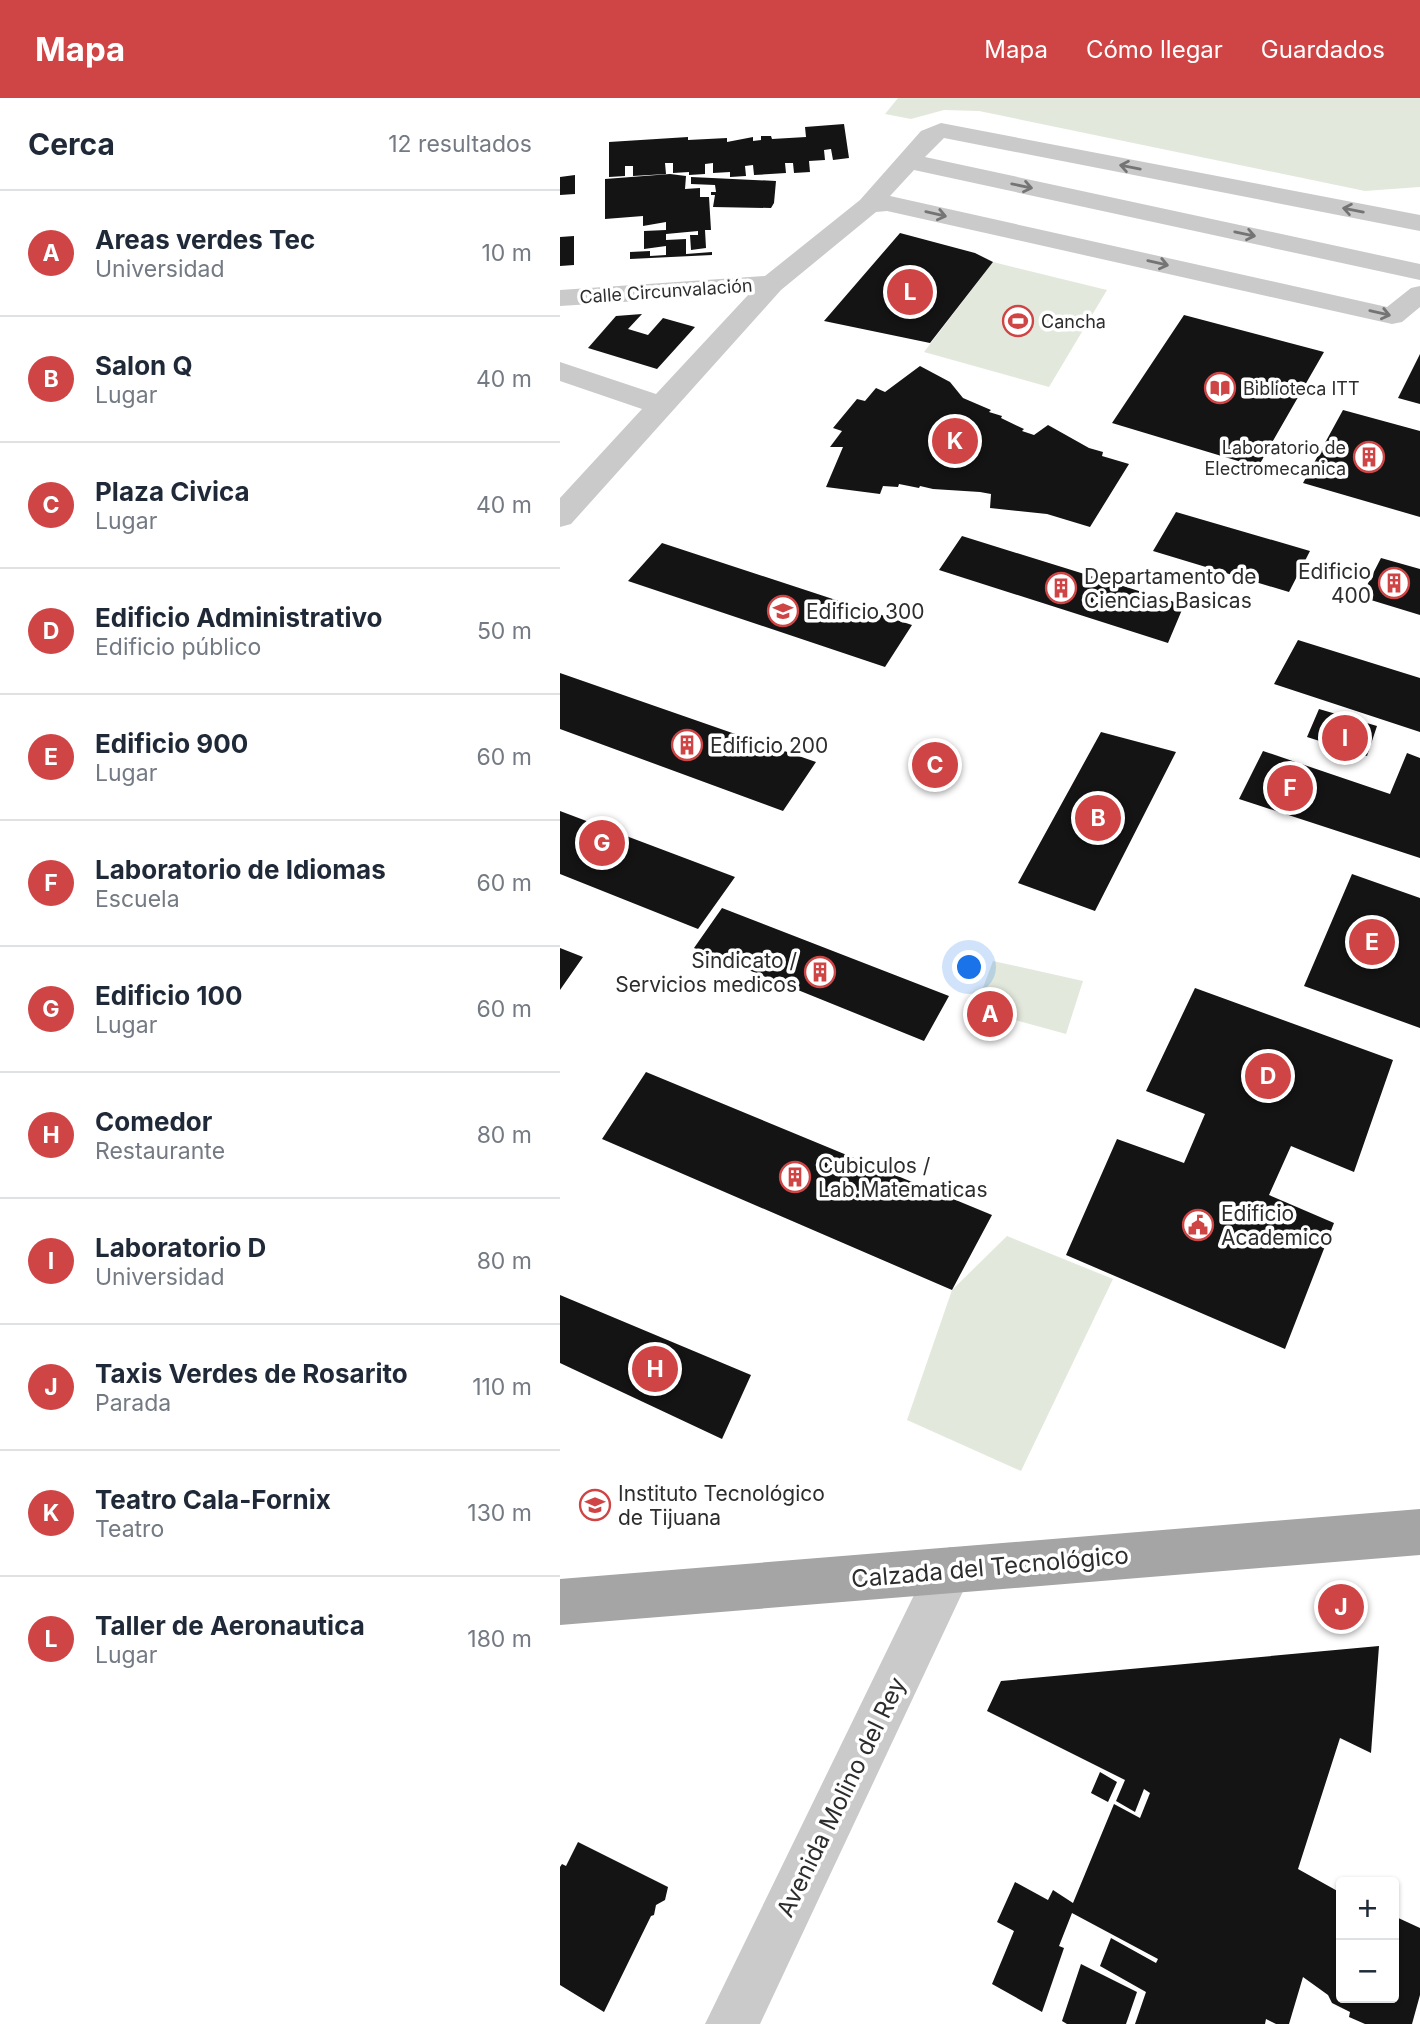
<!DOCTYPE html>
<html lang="es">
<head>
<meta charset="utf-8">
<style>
	:root { --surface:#fff; --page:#f6f6f7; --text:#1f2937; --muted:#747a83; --line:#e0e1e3; --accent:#cf4445 }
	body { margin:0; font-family:Inter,sans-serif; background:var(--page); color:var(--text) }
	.controls { position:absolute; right:21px; bottom:21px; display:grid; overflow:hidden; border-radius:7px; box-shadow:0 2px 5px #0004 }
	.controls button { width:63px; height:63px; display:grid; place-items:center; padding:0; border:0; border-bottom:2px solid var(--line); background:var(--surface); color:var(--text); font:35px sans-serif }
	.you { position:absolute; left:410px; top:870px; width:24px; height:24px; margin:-18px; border:5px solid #fff; border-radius:50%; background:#1a73e8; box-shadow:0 0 0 10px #1a73e833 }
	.badge { display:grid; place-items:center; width:46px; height:46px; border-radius:50%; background:var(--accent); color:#fff; font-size:23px; font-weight:700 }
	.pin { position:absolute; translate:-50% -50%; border:4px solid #fff; box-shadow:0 2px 7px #0006 }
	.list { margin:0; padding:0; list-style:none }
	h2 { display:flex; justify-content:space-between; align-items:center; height:91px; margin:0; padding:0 28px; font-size:30px }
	h2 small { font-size:23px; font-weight:400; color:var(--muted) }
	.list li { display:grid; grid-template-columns:46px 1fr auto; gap:21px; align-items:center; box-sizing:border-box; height:126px; padding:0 28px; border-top:2px solid var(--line) }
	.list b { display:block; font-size:26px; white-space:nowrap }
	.list p { margin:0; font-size:23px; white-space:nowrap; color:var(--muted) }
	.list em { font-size:23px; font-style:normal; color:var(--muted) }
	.map { position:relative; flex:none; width:860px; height:1926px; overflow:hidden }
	header { display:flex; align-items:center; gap:42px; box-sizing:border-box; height:98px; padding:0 35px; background:var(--accent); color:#fff }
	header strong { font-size:33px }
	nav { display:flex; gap:38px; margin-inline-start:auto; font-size:24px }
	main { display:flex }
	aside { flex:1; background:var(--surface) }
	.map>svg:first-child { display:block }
	.green { fill:#e2e9dc }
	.building { fill:#141414 }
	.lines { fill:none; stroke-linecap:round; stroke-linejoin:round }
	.minor { fill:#cacaca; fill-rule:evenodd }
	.major { fill:#a5a5a5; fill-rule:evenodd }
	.oneway { stroke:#747474 }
	.labels { text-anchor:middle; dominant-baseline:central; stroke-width:7; stroke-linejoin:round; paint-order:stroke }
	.far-street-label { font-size:18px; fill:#2d2d2d; stroke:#fff }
	.far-poi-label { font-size:18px; fill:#2d2d2d; stroke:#fff; text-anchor:start }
	.poi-label { font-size:21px; fill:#2d2d2d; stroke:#fff; text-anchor:start }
	.near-street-label { font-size:24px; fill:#2d2d2d; stroke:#fff }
</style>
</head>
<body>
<header>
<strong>Mapa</strong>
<nav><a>Mapa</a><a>Cómo llegar</a><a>Guardados</a></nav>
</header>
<main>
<aside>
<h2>Cerca<small>12 resultados</small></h2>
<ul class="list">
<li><span class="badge">A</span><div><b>Areas verdes Tec</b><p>Universidad</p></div><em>10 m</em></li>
<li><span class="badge">B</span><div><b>Salon Q</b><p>Lugar</p></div><em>40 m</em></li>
<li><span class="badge">C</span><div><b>Plaza Civica</b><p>Lugar</p></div><em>40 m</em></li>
<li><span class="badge">D</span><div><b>Edificio Administrativo</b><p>Edificio público</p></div><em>50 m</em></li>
<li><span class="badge">E</span><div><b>Edificio 900</b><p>Lugar</p></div><em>60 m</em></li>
<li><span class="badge">F</span><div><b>Laboratorio de Idiomas</b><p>Escuela</p></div><em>60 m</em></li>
<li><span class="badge">G</span><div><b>Edificio 100</b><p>Lugar</p></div><em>60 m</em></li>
<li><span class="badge">H</span><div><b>Comedor</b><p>Restaurante</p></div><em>80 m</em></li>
<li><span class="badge">I</span><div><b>Laboratorio D</b><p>Universidad</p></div><em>80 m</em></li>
<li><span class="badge">J</span><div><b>Taxis Verdes de Rosarito</b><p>Parada</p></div><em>110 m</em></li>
<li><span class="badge">K</span><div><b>Teatro Cala-Fornix</b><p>Teatro</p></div><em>130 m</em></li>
<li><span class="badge">L</span><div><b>Taller de Aeronautica</b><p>Lugar</p></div><em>180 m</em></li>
</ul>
</aside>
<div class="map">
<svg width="860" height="1926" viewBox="0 0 860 1926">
	<rect width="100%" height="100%" fill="#fff"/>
	<path class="green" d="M338,0H860V89L805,93L419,13L384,12L351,21L325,16Z
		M433,164L547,192L489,289L364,254Z
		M433,863L523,883L506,936L415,911Z
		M447,1138L553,1181L461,1373L347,1322L392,1192Z"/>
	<path class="building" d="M284,26L289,60L273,62L271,51L264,52L265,62L249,63L250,74L234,75L233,65H225L226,75L194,77L193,67L185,68L186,78L170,79V74L153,75V65L145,66V76L129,77V74L113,75V65H105L106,76L73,78V68H65V78L49,79V44L128,39V42L167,40V44L193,39V43L201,42V38H211L212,41L246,39L245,29Z
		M110,76L126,78L125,91L140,90V99H149L151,132H145L146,150L131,152L130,137H138V133L106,136V142L126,141V156L152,154V157L70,161V154L90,153V158L106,157V148L84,151V133L106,132V124L83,128V118L45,121V81Z
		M15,77V96L0,97V79Z
		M131,79L216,83L214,105L211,110L153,109L155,97H151V94H156L155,87L131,86Z
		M340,135L415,155L433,164L370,245L264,223Z
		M14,138V167L0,168V139Z
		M82,216L68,231L88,237L103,220L135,229L97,271L28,250L56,218Z
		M624,217L764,254L698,369L552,325Z
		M860,256V306L838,300Z
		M360,268L390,284L403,300L431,312L429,314L442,318L441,320L464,331L462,333L474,337L488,327L529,350L543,354L542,358L569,366L530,429L487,416L430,410L431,396L420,394L373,391L360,388L359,390L339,386L338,389L323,388L320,396L266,389L283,349H270L282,333L273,330L297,301L305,303L316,290L325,294Z
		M783,312L860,333V419L743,385Z
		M616,414L750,453L729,494L593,453Z
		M402,438L624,507L608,545L379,472Z
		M102,445L352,527L325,569L68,483Z
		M821,460L860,471V517L801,499Z
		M738,542L860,580V634L714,586Z
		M0,575L256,664L223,713L0,631Z
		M759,611L817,628L807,658L747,639Z
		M541,634L616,654L535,813L458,785Z
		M703,653L830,696L847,655L860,660V760L679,701Z
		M0,713L175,779L138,831L0,776Z
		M792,776L860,800V930L744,888Z
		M162,810L389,898L364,943L134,850Z
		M0,850L23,859L0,892Z
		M635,890L833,962L794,1074L731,1048L709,1097L774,1125L725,1251L506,1157L557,1041L624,1065L645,1016L586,993Z
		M86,974L432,1117L392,1192L42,1041Z
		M0,1197L191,1277L162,1341L0,1265Z
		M819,1548L811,1655L780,1640L738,1771L781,1795V1900H834V1818L860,1830V1897L852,1926H805L789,1919L790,1914L772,1905L768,1897L743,1879L729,1926H716L706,1921L705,1926H575L586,1894L540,1868L551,1840L596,1865L598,1861L512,1815L499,1848L504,1850L482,1914L432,1886L454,1833L437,1824L455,1784L488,1802L493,1792L513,1805L554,1706L580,1720L590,1695L584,1691L575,1714L556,1703L565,1682L427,1613L441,1583Z
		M540,1674L557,1684L548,1704L531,1695Z
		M18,1744L108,1789L105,1802L96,1807L94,1817L91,1818L44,1914L0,1887V1769L2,1766L6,1768Z
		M521,1866L577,1894L566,1926H507L502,1923Z"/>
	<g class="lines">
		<path class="minor" d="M381,25L860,117V133L384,40L365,59L860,166V182L354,72L330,98L827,209L851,190L860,188V209L842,224L832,226L327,113L316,114L221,192L11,426L0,429V400L82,311L0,283V264L96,296L189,196L0,208V192L205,178L300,102L361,33Z
			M390,1449L406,1456L413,1472L200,1926H145L374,1456Z"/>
		<path class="major" d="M860,1411V1457L0,1527V1481Z"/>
	</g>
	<defs><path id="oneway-shaft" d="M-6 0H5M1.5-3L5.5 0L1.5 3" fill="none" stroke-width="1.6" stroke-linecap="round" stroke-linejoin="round" transform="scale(1.75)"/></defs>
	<g class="oneway">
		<use href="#oneway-shaft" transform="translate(570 69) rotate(-169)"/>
		<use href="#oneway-shaft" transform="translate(462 88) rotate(12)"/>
		<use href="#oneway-shaft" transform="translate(793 112) rotate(-169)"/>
		<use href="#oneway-shaft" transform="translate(376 116) rotate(13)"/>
		<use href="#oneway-shaft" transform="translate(685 136) rotate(12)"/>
		<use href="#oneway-shaft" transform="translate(598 165) rotate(13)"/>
		<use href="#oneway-shaft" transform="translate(820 215) rotate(13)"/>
	</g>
	<defs>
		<g id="stadium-ring" transform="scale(1.575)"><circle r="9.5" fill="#fff" stroke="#cf4445" stroke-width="1.5"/><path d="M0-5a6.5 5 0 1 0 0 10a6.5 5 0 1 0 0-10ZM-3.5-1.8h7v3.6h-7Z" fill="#cf4445"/></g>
		<g id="library-ring" transform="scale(1.575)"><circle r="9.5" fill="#fff" stroke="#cf4445" stroke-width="1.5"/><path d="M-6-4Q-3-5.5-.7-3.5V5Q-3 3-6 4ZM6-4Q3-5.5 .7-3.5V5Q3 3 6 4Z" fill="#cf4445"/></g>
		<g id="building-ring" transform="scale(1.575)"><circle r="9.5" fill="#fff" stroke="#cf4445" stroke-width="1.5"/><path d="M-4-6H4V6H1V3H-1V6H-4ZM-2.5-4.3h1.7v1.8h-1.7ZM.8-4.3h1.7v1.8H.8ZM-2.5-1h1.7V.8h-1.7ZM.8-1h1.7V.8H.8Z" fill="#cf4445"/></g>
		<g id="university-ring" transform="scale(1.575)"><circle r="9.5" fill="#fff" stroke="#cf4445" stroke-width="1.5"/><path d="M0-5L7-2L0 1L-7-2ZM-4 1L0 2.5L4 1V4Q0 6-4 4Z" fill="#cf4445"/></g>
		<g id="civic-ring" transform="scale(1.575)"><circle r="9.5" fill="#fff" stroke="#cf4445" stroke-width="1.5"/><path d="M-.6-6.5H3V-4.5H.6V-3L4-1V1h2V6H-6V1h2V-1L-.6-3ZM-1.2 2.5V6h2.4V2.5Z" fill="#cf4445"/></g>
	</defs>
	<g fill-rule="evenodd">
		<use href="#stadium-ring" x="458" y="223"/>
		<use href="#library-ring" x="660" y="290"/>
		<use href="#building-ring" x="809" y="359"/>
		<use href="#building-ring" x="834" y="485"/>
		<use href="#building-ring" x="501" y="490"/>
		<use href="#university-ring" x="223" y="513"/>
		<use href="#building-ring" x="127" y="647"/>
		<use href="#building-ring" x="260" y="874"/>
		<use href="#building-ring" x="235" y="1079"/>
		<use href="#civic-ring" x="638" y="1127"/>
		<use href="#university-ring" x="35" y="1407"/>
	</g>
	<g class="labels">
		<g class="far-street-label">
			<text transform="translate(106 193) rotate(-4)">Calle Circunvalación</text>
		</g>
		<g class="far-poi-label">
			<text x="481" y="223">Cancha</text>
			<text x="683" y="290">Biblioteca ITT</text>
			<text x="786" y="349" text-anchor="end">Laboratorio de<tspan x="786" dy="21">Electromecanica</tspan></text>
		</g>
		<g class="poi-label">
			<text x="811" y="473" text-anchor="end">Edificio<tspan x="811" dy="24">400</tspan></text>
			<text x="524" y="478">Departamento de<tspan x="524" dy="24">Ciencias Basicas</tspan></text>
			<text x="246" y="513">Edificio 300</text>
			<text x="150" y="647">Edificio 200</text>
			<text x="237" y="862" text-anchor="end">Sindicato /<tspan x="237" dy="24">Servicios medicos</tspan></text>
			<text x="258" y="1067">Cubiculos /<tspan x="258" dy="24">Lab.Matematicas</tspan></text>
			<text x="661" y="1115">Edificio<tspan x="661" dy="24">Academico</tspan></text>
			<text x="58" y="1395">Instituto Tecnológico<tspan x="58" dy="24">de Tijuana</tspan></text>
		</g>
		<g class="near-street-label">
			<text transform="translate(430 1469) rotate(-5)">Calzada del Tecnológico</text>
			<text transform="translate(281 1699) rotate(-64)">Avenida Molino del Rey</text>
		</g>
	</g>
</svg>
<div class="controls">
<button>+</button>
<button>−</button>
</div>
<div class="you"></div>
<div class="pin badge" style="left:430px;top:916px">A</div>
<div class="pin badge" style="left:538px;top:720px">B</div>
<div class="pin badge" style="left:375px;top:667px">C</div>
<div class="pin badge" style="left:708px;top:978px">D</div>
<div class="pin badge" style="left:812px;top:844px">E</div>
<div class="pin badge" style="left:730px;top:690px">F</div>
<div class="pin badge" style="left:42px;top:745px">G</div>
<div class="pin badge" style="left:95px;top:1271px">H</div>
<div class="pin badge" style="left:785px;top:640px">I</div>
<div class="pin badge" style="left:781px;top:1509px">J</div>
<div class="pin badge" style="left:395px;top:343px">K</div>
<div class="pin badge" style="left:350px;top:194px">L</div>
</div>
</main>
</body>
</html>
